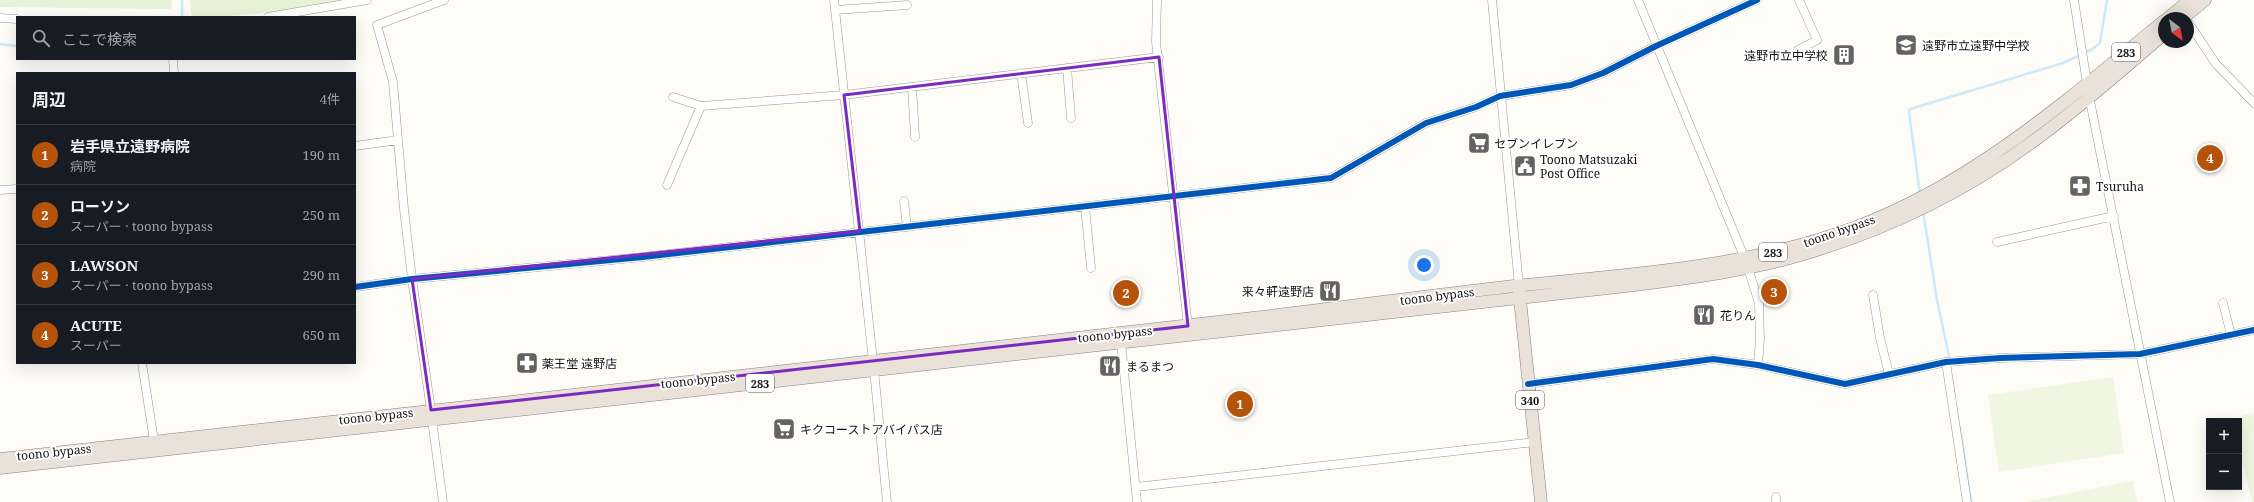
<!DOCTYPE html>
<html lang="ja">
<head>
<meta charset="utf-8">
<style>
	:root { --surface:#171b24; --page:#242831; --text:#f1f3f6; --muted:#9ea1a6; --line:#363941; --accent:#b45309 }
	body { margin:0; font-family:"Noto Serif","Noto Sans JP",serif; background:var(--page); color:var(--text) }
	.controls { position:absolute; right:12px; bottom:12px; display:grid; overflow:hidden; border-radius:0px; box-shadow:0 4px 16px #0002 }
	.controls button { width:36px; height:36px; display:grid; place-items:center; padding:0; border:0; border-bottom:1px solid var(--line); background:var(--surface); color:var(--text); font:20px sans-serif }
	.compass { position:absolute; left:2158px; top:12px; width:36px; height:36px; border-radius:50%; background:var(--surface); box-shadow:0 4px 16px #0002; rotate:148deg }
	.you { position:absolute; left:1424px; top:265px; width:14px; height:14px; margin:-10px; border:3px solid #fff; border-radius:50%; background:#1a73e8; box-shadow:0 0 0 6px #1a73e833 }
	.badge { display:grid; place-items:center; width:26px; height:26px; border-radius:50%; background:var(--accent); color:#fff; font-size:13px; font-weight:700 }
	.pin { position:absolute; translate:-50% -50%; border:2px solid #fff; box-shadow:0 1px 4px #0006 }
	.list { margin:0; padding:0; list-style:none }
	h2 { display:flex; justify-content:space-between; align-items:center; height:52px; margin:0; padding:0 16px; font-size:17px }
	h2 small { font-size:13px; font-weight:400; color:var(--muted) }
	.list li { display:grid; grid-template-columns:26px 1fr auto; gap:12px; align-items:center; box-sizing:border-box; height:60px; padding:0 16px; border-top:1px solid var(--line) }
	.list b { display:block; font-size:15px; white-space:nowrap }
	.list p { margin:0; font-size:13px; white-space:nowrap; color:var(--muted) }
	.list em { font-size:13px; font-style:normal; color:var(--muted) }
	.icon { flex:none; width:22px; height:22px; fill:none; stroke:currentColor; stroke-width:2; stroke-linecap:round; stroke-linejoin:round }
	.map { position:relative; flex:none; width:2254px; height:502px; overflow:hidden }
	.search { position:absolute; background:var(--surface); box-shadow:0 4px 16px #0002; left:16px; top:16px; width:340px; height:44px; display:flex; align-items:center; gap:10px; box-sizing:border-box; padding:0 14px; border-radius:0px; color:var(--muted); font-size:15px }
	.panel { position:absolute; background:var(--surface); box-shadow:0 4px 16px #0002; left:16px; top:72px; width:340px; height:292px; border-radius:0px }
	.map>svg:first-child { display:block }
	.green { fill:#e7f3d7 }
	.pitch { fill:#f0f6e1 }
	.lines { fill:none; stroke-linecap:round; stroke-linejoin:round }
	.stream { stroke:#cde8f7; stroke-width:2.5 }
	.minor-casing { stroke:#979795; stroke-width:9 }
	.highway-casing { stroke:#858482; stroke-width:13 }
	.minor { stroke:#fffffe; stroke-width:8 }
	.highway { stroke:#eae1d8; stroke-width:12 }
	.cycleway-casing { stroke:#fff; stroke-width:8 }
	.cycleway { stroke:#0057b8; stroke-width:6 }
	.marked { fill:none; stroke:#7b2cbf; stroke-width:3; stroke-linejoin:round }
	.labels { text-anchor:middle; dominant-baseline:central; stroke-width:4; stroke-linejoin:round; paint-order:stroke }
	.shield { fill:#fff; stroke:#585858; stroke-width:1 }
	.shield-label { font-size:11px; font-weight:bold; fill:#111 }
	.poi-label { font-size:12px; fill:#111; stroke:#fff; text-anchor:start }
	.street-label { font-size:12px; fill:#111; stroke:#fff }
</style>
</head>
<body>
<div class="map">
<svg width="2254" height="502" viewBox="0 0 2254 502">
	<rect width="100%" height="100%" fill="#fdfcf7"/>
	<path class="green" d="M0,0H172L171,9L0,7Z
		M190,0H343C293,11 243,17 192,17Z"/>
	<path class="pitch" d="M2113,377L2124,453L1999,472L1988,395Z
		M2254,413V502H2252C2248,482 2232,430 2243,415Z
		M2133,481L2137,502H2024Z"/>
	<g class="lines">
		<path class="stream" d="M182,0V17
			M0,44L17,46
			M1920,194L1909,112L1910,109L2063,63L2091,50L2100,43L2107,0
			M1923,211L1937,300L1950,361
			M1960,427L1971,502"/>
		<g class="minor-casing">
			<path id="minor" d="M834,0L873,361
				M1157,0L1156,42L1188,326
				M1492,0L1519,286
				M1638,0L1745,259L1759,303L1760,339L1758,365
				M2074,0L2089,96L2170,502
				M835,10L907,5
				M268,17L367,0
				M0,18L17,19
				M2188,22L2216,64L2254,103
				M1798,50L1817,40L1799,0
				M173,59L174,73
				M1067,68L1071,118
				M1021,73L1028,123
				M912,87L915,137
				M673,97L701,106
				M355,146L398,140
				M667,185L701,106L844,95L1159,57
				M0,190L17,189
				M904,201L907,227
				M1085,206L1091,268
				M1997,242L2114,216
				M355,287L412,279L643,257L1331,178L1426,123L1476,107L1500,96L1571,85L1603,73L1656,46L1757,0
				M1873,295L1880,338L1889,374
				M2223,303L2231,335
				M1121,342L1137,502
				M1946,362L1967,502
				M142,363L154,441
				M874,370L887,502
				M1528,384L1713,359L1758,365L1845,384L1946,362L2000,358L2140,354L2254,330
				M431,410L412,279L404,209L393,82L377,25L444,0
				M432,420L443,502
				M1136,487L1535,442
				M1776,497V502"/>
		</g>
		<g class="highway-casing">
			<path id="highway" d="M2168,18L2190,0
				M2183,18L2205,0
				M1519,290L1541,502
				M0,459C426,410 852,366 1278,315C1360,305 1442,294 1524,285C1637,274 1749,267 1856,227C1974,183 2068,99 2164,21
				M0,468L1635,285C1687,278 1739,272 1790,258C1880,233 1968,191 2043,134C2085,103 2124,68 2164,34"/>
		</g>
		<use href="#minor" class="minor"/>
		<use href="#highway" class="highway"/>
		<g class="cycleway-casing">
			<path id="cycleway" d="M355,287L412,279L643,257L1331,178L1426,123L1476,107L1500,96L1571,85L1603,73L1656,46L1757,0
				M1528,384L1713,359L1758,365L1845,384L1946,362L2000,358L2140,354L2254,330"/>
		</g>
		<use href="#cycleway" class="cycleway"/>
	</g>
	<path class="marked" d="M1159,57L1188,326L431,410L412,279L860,231L844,95Z"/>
	<defs>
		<g id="school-square" transform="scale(1.15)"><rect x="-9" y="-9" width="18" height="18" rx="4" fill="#646362" stroke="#fff"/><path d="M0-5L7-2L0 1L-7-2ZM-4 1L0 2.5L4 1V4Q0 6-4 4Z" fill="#fff"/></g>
		<g id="building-square" transform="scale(1.15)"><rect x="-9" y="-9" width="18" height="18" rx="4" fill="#646362" stroke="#fff"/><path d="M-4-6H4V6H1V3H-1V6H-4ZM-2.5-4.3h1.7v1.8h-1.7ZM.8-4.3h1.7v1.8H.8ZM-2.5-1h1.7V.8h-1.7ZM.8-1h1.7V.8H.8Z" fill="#fff"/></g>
		<g id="supermarket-square" transform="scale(1.15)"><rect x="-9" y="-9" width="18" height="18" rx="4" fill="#646362" stroke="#fff"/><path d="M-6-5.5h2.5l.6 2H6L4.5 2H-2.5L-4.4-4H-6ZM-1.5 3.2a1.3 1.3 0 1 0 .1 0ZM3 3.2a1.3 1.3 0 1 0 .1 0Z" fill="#fff"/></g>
		<g id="civic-square" transform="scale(1.15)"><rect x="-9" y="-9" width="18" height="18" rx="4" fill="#646362" stroke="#fff"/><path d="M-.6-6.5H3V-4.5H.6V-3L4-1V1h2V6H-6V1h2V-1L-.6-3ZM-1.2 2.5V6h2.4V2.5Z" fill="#fff"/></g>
		<g id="pharmacy-square" transform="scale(1.15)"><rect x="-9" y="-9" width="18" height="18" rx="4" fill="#646362" stroke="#fff"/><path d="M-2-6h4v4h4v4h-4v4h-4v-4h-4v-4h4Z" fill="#fff"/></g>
		<g id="restaurant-square" transform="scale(1.15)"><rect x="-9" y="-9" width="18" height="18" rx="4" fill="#646362" stroke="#fff"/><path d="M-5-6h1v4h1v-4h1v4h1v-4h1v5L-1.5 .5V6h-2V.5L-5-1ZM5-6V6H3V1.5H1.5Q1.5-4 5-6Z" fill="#fff"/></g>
	</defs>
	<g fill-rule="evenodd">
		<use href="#school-square" x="1906" y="45"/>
		<use href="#building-square" x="1844" y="55"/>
		<use href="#supermarket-square" x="1479" y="143"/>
		<use href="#civic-square" x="1525" y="166"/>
		<use href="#pharmacy-square" x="2080" y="186"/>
		<use href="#restaurant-square" x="1330" y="291"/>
		<use href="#restaurant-square" x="1704" y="315"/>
		<use href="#pharmacy-square" x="527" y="363"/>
		<use href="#restaurant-square" x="1110" y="366"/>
		<use href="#supermarket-square" x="784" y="429"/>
	</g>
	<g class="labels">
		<g class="shield">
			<rect x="2112" y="43" width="28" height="18" rx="3"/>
			<rect x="1759" y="243" width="28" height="18" rx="3"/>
			<rect x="746" y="374" width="28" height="18" rx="3"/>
			<rect x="1516" y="391" width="28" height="18" rx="3"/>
		</g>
		<g class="shield-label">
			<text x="2126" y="52">283</text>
			<text x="1773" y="252">283</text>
			<text x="760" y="383">283</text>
			<text x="1530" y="400">340</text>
		</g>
		<g class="poi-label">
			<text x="1922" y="45">遠野市立遠野中学校</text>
			<text x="1828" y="55" text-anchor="end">遠野市立中学校</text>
			<text x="1494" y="143">セブンイレブン</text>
			<text x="1540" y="159">Toono Matsuzaki<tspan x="1540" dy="14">Post Office</tspan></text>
			<text x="2096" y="186">Tsuruha</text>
			<text x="1314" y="291" text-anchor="end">来々軒遠野店</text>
			<text x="1720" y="315">花りん</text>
			<text x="542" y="363">薬王堂 遠野店</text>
			<text x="1126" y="366">まるまつ</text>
			<text x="800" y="429">キクコーストアバイパス店</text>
		</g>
		<g class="street-label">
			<text transform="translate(1839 231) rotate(-19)">toono bypass</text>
			<text transform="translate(1437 296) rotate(-7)">toono bypass</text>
			<text transform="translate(1115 334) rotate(-6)">toono bypass</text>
			<text transform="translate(698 380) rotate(-6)">toono bypass</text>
			<text transform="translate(376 416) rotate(-6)">toono bypass</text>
			<text transform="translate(54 452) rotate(-6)">toono bypass</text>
		</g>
	</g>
</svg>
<div class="controls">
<button>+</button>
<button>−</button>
</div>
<svg class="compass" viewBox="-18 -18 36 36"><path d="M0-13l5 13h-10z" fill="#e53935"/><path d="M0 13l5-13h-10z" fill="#9ea1a6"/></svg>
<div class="you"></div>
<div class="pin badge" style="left:1240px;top:404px">1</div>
<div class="pin badge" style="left:1126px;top:293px">2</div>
<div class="pin badge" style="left:1774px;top:292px">3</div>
<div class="pin badge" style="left:2210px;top:158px">4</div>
<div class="search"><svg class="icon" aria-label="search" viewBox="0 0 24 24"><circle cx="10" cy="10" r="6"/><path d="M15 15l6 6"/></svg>ここで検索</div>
<section class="panel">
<h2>周辺<small>4件</small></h2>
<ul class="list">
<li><span class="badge">1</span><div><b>岩手県立遠野病院</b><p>病院</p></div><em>190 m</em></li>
<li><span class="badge">2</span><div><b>ローソン</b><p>スーパー · toono bypass</p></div><em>250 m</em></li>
<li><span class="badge">3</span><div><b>LAWSON</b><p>スーパー · toono bypass</p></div><em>290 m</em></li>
<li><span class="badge">4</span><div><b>ACUTE</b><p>スーパー</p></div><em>650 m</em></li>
</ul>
</section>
</div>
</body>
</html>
